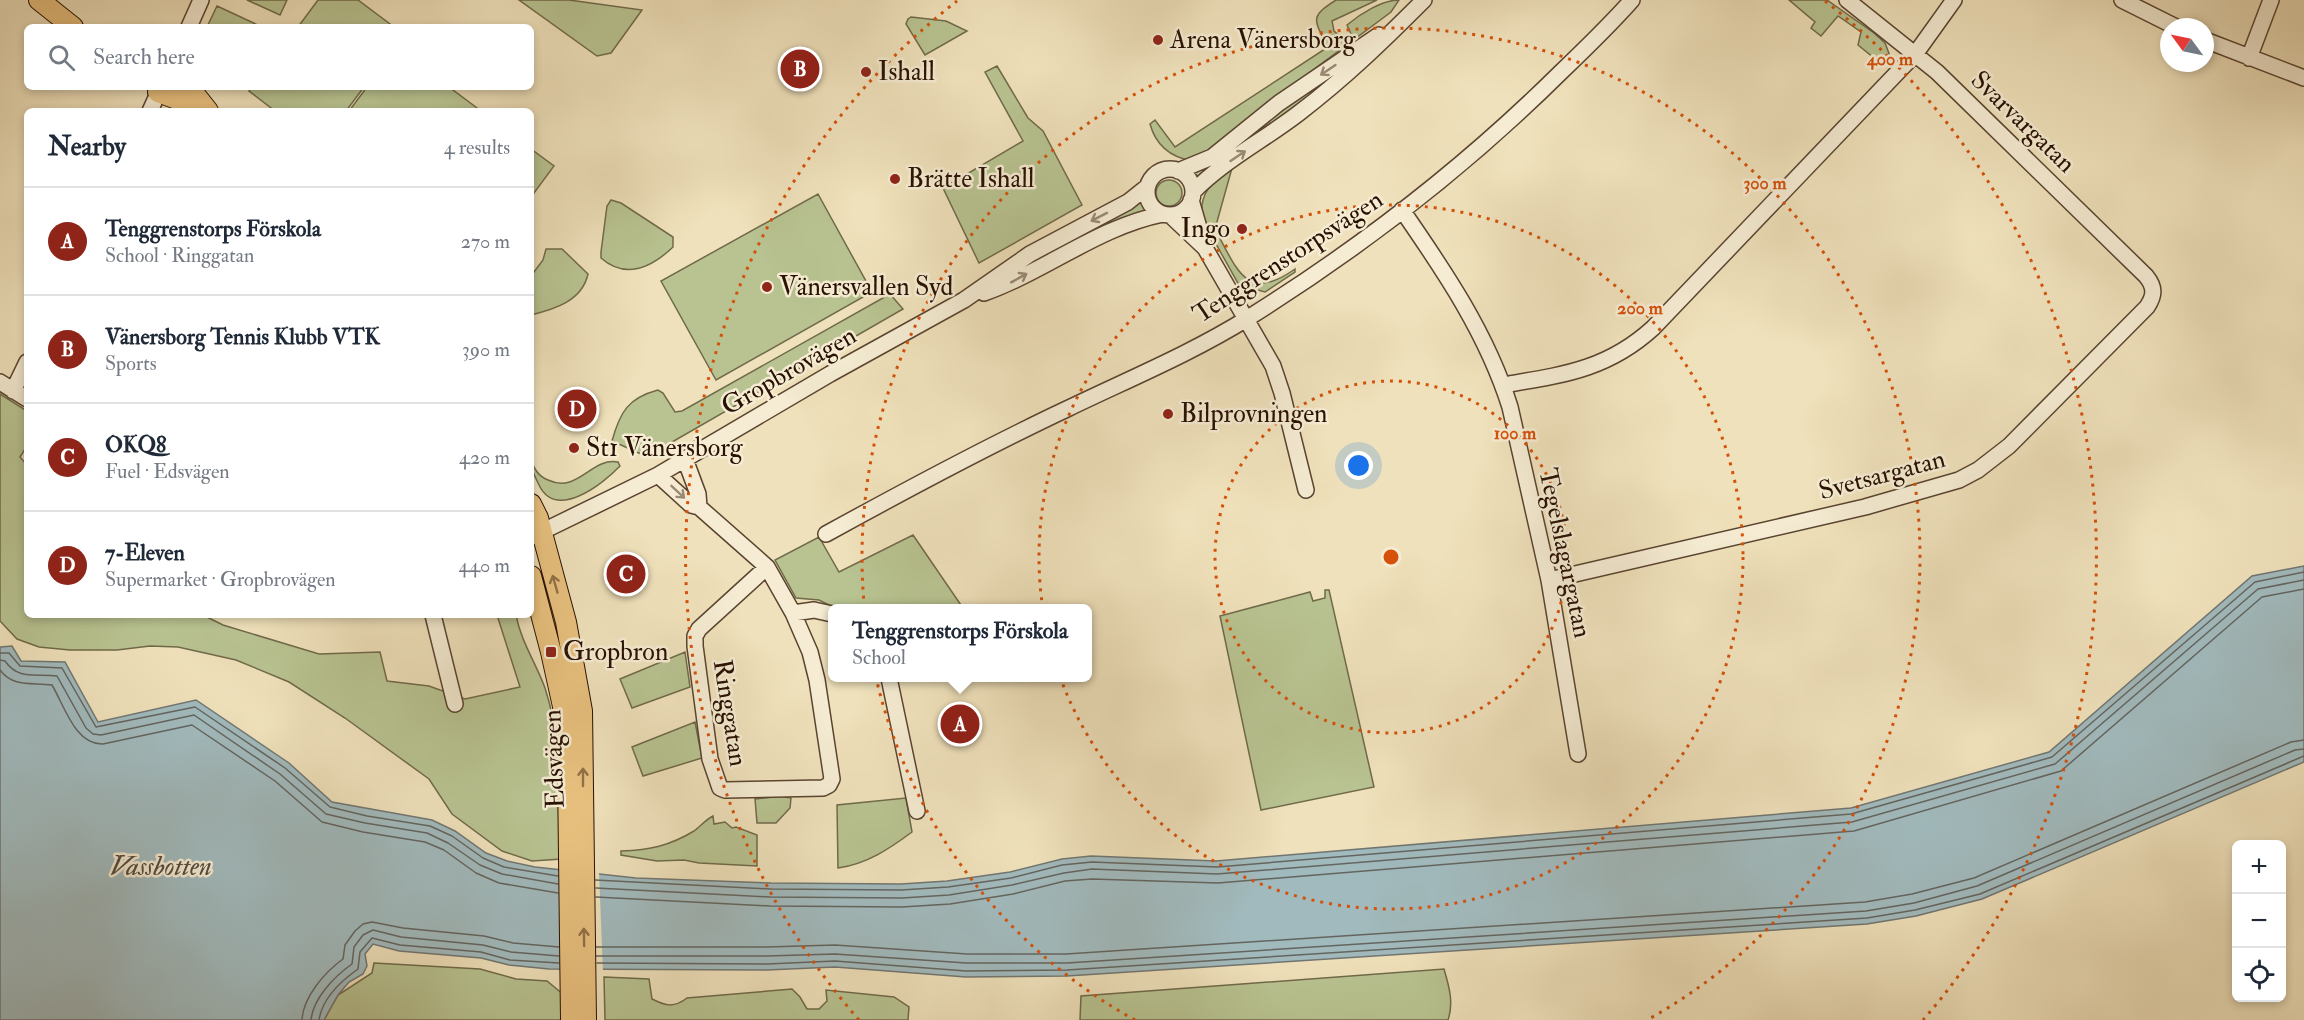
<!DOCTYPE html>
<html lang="en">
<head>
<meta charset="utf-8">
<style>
	:root { --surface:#fff; --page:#f6f6f7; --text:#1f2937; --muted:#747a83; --line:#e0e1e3; --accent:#8f2418 }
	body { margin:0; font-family:"IM FELL Double Pica",serif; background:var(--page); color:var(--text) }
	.controls { position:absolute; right:18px; bottom:18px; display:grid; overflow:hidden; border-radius:9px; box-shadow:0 3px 9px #0003 }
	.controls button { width:54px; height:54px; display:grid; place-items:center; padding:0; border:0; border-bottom:2px solid var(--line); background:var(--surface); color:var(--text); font:30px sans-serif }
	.compass { position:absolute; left:2160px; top:18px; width:54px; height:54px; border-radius:50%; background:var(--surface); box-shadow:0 3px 9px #0003; rotate:303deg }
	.you { position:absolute; left:1359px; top:466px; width:21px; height:21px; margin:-15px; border:4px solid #fff; border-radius:50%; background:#1a73e8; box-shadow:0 0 0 9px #1a73e833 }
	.badge { display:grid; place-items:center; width:39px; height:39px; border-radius:50%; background:var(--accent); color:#fff; font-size:20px; font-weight:700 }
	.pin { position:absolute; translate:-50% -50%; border:3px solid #fff; box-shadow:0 2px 6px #0006 }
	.popup { position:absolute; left:828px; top:604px; width:264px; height:78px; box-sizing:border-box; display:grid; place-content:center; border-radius:9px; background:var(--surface); filter:drop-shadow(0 2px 4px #0005); font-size:20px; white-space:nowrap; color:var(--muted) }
	.popup b { font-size:22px; color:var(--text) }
	.popup::after { content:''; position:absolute; left:50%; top:100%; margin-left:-12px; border:12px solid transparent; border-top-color:var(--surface) }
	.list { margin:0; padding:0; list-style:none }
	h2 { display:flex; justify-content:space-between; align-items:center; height:78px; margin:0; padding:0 24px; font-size:26px }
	h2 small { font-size:20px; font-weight:400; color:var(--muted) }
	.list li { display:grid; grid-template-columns:39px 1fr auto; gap:18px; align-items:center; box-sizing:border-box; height:108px; padding:0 24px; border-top:2px solid var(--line) }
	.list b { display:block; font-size:22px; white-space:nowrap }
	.list p { margin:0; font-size:20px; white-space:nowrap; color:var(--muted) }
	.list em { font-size:20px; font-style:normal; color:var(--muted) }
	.icon { flex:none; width:33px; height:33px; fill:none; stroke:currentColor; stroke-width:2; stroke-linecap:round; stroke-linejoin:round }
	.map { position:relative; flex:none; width:2304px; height:1020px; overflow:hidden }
	.search { position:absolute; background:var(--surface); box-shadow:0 3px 9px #0003; left:24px; top:24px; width:510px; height:66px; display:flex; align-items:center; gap:15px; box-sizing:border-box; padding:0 21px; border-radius:9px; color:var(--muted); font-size:22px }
	.panel { position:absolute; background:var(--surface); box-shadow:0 3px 9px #0003; left:24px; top:108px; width:510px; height:510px; border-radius:9px }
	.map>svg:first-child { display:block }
	.green { fill:#b8c391; stroke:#706a4a; stroke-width:1.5 }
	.water { fill:#a1babd; stroke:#717672; stroke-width:1.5 }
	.pier { fill:#efe1bb }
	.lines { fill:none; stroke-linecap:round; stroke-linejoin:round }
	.shore { stroke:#646560; stroke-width:1.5 }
	.minor-casing { stroke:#5a4430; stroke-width:18 }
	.major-casing { stroke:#281002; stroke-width:22 }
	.minor { stroke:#f5ecd3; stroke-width:15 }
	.major { stroke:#e8c07e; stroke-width:20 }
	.oneway { stroke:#998975 }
	.oneway2 { stroke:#927146 }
	.ring { fill:none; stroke:#d5520b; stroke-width:3; stroke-dasharray:3 6 }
	.poi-dot { fill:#8f2418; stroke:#f5ecd3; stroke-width:2 }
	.labels { text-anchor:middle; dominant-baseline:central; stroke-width:5; stroke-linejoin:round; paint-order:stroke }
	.poi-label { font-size:26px; fill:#281002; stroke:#f5ecd3; text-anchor:start }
	.street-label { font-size:26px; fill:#281002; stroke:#f5ecd3 }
	.water-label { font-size:27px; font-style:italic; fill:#524c43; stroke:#f5ecd3 }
	.centre { fill:#d5520b; stroke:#f5ecd3; stroke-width:3 }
	.ring-label { font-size:18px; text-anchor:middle; font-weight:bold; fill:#d5520b; stroke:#f5ecd3; stroke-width:5; stroke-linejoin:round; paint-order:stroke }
</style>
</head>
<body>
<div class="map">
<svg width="2304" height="1020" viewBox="0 0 2304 1020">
	<rect width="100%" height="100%" fill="#efe1bb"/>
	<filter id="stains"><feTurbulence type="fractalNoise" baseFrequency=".00333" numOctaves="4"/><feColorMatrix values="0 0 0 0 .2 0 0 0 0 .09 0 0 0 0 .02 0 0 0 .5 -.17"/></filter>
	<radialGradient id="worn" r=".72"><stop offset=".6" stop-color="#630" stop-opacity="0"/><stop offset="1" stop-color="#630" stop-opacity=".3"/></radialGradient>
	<path class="green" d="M247,0H287L280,15Z
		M318,0H358L394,27H298Z
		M519,0H569L642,10L611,53L597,56Z
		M1336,0H1377L1332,21L1334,31L1342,38L1351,34L1347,25C1360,14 1382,0 1399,0L1391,12L1266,105L1210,152L1192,161C1170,157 1156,146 1150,124L1155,120L1175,147L1325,49L1326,44C1313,18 1311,16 1336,0Z
		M1789,0H1827L1874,33L1885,43L1890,56L1888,63L1884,66L1858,45L1861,32L1838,16L1821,36L1811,28L1815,22Z
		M217,6L262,27H207Z
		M911,17L946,21L967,31L925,55L906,24L908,19Z
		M997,66L1028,118L1043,131L1082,205L979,263L943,188L1023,141L985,72Z
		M1346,68L1280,121L1196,178L1191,172L1295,96Z
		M252,87H364L346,111H275L249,91Z
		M367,87H449L481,111H349Z
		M531,149L554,166L531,197Z
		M1232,168L1215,229C1237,269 1246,304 1295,269V272L1265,292L1239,285L1202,219C1199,191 1212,183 1232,168Z
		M1156 193a13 13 0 1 1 26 0a13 13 0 1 1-26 0Z
		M818,194L872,292L716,380L661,281Z
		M611,200L621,203L673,237V247C652,267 626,280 601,258V252L607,206Z
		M1143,201L1146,211L1035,264L1033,260Z
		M546,249H562L588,274C582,301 555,309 531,315V276L543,260Z
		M890,294L903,309L660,449L641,454L612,441C620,412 628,398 658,390L663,393L675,412L682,411Z
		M0,394L27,411V446L20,457L27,465V615H203L223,625L319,654L380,652L387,681L429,686L465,699L520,687L497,615H516C521,642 536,663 545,688C563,743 560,803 562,859L532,861L502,851L452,814L429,779L345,718L289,682L236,660L178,647L150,646L117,650H70L39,647L17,639L0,621Z
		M531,458C533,468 538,476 548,480C578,494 591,457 618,462L620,466C603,484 556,521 539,485C534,475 531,469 531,458Z
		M913,535L963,608H835L819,600L796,598L775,560L819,537L839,572Z
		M1325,590H1329L1374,787L1261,810L1220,616L1310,592L1313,601L1325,598Z
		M685,652L690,687L632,708L620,679Z
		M695,722L702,758L643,776L632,747Z
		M781,796L791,798L790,808L776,823H757L755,799Z
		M906,798L912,832C889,849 867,864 838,868L837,805Z
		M713,816L714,824L725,822L732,828L736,827L757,835V866L699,863L684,860L657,861L621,855V851C650,850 669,846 694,831C700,827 705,820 713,816Z
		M374,963L480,969L516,979L547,981L564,995V1020H324L338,995L372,973Z
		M1444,969C1449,986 1454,1003 1448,1020H1080L1081,996Z
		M604,977L649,979L652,999C666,1006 674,1008 687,998L792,989L800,997L807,1009H819L827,1001L826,990L894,997L909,1007L908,1020H605Z"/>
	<path class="water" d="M2304,566V762L1982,899L1916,916L1867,924L1067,976L966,977L835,967L767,970L549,969L509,965L481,958L399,951L373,944L365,954L367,966L363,974L349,982L338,995L324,1020H0V647L12,646L21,661L65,662L98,722L196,700L289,763L332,802L432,820L455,831L486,853L507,861L535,867L636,878L771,883L901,884L947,881L1010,872L1062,859L1091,856L1216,861L1851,808L2049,752L2252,576Z"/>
	<path class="pier" d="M559,867L599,872L603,972H563Z"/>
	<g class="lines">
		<path class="shore" d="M0,653H9L20,666L62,668L96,727L195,707L285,768L330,807L367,816L430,826L452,836L483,858L504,867L558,876
			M0,660L5,661C19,681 36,673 57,676L86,728L93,734L101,735L194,715L280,774L326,814L365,823L427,833L448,843L480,865L502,874L558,884
			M0,670C13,688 33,682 52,685C64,705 75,745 103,744L192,725L275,781L322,822L363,832L425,842L444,850L476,873L499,883L558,893
			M595,880L771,889L901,890L948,887L1011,878L1062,865L1092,862L1217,867L1851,814L2052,757L2255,582L2304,572
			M596,888L770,897L902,898L949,895L1012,885L1064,873L1092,869L1217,874L1852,822L2055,764L2258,589L2304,580
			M596,897L770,906L902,907L950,904L1013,894L1065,881L1092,879L1218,883L1854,831L2061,771L2262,597L2304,589
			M596,947H767L835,945L967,954H1066L1865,902L1912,894L1974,878L2291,742L2304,740
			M596,956H767L835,954L966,963H1067L1866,911L1914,903L1977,886L2295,750L2304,749
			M597,963L767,964L835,961L966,971L1067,970L1867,918L1915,910L1980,894L2304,756
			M302,1020C303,997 325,972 343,959L345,945L355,931L363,924L372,922L403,928L484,936L513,943L559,947
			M311,1020C313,998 335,976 352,964L354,947L363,935L373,930L401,937L483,945L511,952L559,956
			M319,1020C322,999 341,981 358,969L360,952L372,938L400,945L481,952L510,960L559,963"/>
		<g class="minor-casing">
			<path id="minor" d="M2122,0L2176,27
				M189,27L201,0
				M2205,40L2304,78
				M2249,58L2271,0
				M150,111L161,87
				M1147 192a23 23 0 1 1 46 0a23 23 0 1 1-46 0Z
				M1178,171L1212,157L1279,103L1379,35
				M1193,192C1223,161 1264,140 1299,113C1345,78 1383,41 1424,0
				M1191,200L1205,248
				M1402,210C1445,272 1487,334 1510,407L1549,580L1578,754
				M1170,215L1205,248L1273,366L1282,393L1306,490
				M984,293C1046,271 1098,227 1163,214
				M0,382L27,399
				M1503,385C1562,375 1607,370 1653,328L1916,53L1954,0
				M13,391L27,362
				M685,459L698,494L699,507
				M658,475L691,505L699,507L767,567L793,613L810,652L817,680L832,779L829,785L823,788L725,790L720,788L710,759L695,646V636L699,629L767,567
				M826,534C906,490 986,447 1069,408C1129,379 1192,353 1248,318C1360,248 1466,166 1560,73C1584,50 1609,26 1632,0
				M531,537L658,475L830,374L964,300L1030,254L1128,202L1148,186
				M1549,580L1865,507L1959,480L1978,470L2009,446L2147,307C2155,295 2155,287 2146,276L1937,72L1847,0
				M793,613L814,610L832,614
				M433,615L455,704
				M889,678L917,811"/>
		</g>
		<g class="major-casing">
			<path id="major" d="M39,0L73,27
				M189,87L208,111
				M158,92L177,99L195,111
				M531,504L538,518L566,622L582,711L586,1020
				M531,576L551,652L566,720L568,774L571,1020"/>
		</g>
		<use href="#minor" class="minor"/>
		<use href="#major" class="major"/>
	</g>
	<defs><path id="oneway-shaft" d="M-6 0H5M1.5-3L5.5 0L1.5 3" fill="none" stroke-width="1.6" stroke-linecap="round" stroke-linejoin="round" transform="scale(1.5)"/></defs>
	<g class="oneway">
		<use href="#oneway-shaft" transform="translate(1328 70) rotate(146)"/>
		<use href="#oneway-shaft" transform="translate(1238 156) rotate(-34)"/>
		<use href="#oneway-shaft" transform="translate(1099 217) rotate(153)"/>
		<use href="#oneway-shaft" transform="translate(1019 278) rotate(-29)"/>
		<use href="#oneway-shaft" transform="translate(678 492) rotate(43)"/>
	</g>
	<g class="oneway2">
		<use href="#oneway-shaft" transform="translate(555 584) rotate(-106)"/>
		<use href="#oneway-shaft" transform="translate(583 777) rotate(-90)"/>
		<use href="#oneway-shaft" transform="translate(584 937) rotate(-91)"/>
	</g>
	<g class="ring">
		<circle cx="1391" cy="557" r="176"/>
		<circle cx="1391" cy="557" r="352"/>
		<path d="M1135 1020A529 529 0 1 1 1647 1020"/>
		<path d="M859 1020A705 705 0 0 1 957 1M1825 1A705 705 0 0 1 1923 1020"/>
	</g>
	<g class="poi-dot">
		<circle cx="1158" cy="40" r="6"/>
		<circle cx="866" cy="72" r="6"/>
		<circle cx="895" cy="179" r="6"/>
		<circle cx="1242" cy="229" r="6"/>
		<circle cx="767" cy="287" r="6"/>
		<circle cx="1168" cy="414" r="6"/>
		<circle cx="574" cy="448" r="6"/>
		<rect x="545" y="646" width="12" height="12" rx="3"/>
	</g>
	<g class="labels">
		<g class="poi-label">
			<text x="1170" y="40">Arena Vänersborg</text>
			<text x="878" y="72">Ishall</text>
			<text x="907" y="179">Brätte Ishall</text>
			<text x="1230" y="229" text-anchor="end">Ingo</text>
			<text x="779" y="287">Vänersvallen Syd</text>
			<text x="1180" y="414">Bilprovningen</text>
			<text x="586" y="448">St1 Vänersborg</text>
			<text x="563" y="652">Gropbron</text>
		</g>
		<g class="street-label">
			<text transform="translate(2023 122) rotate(44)">Svarvargatan</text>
			<text transform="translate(1288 257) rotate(-33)">Tenggrenstorpsvägen</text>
			<text transform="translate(789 371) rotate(-30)">Gropbrovägen</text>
			<text transform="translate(1882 475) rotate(-15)">Svetsargatan</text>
			<text transform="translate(1565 553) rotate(78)">Tegelslagargatan</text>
			<text transform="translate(730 713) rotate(81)">Ringgatan</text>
			<text transform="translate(554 759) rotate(-92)">Edsvägen</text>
		</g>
		<g class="water-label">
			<text x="161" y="866">Vassbotten</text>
		</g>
	</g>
	<circle cx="1391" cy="557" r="9" class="centre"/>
	<g class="ring-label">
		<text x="1890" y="65">400 m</text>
		<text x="1765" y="189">300 m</text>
		<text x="1640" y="314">200 m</text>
		<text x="1515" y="439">100 m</text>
	</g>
	<rect width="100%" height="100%" filter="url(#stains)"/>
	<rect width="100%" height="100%" fill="url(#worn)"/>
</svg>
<div class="controls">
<button>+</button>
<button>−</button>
<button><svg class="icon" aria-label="locate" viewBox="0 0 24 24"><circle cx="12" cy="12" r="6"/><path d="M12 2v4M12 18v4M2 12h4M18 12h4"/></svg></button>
</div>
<svg class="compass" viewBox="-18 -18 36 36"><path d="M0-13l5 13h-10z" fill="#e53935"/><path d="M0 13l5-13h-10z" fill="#747a83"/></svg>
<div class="you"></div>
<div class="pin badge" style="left:960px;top:724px">A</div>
<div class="popup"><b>Tenggrenstorps Förskola</b>School</div>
<div class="pin badge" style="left:800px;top:69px">B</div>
<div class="pin badge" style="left:626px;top:574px">C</div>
<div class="pin badge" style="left:577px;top:409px">D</div>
<div class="search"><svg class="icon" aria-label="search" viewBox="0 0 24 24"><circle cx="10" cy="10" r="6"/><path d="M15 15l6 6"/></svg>Search here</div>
<section class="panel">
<h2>Nearby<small>4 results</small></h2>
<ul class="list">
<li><span class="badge">A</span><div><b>Tenggrenstorps Förskola</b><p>School · Ringgatan</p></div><em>270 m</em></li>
<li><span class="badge">B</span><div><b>Vänersborg Tennis Klubb VTK</b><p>Sports</p></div><em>390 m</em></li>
<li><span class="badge">C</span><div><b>OKQ8</b><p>Fuel · Edsvägen</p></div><em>420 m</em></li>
<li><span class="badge">D</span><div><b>7-Eleven</b><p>Supermarket · Gropbrovägen</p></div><em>440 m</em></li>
</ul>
</section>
</div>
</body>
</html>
